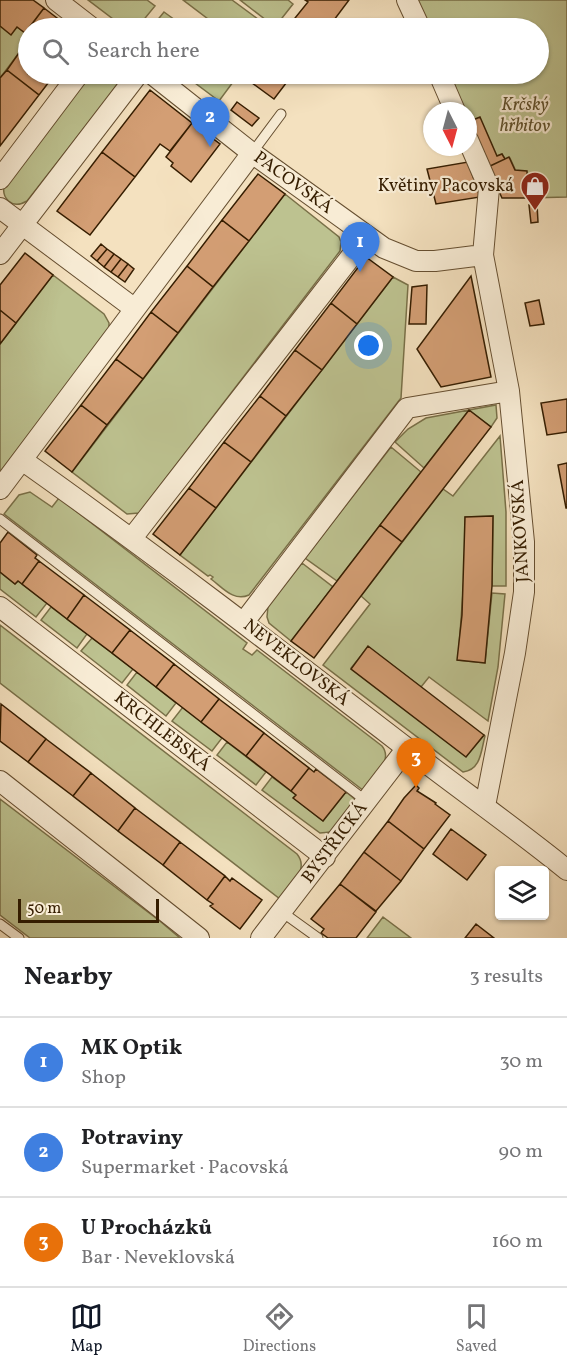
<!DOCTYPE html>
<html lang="en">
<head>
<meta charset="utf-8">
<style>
	:root { --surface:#fff; --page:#f2f2f2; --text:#202124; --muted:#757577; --line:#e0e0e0; --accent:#111827 }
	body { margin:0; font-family:Vollkorn,serif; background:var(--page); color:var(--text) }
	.controls { position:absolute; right:18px; bottom:18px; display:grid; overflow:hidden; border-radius:6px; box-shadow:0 2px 4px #0004 }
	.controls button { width:54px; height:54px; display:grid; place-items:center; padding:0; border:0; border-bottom:2px solid var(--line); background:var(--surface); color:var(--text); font:30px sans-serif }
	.compass { position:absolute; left:423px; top:102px; width:54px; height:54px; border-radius:50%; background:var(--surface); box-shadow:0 2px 4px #0004; rotate:174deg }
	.scale { position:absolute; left:18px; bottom:15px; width:141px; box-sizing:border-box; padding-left:6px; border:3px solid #351d00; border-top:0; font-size:16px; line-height:21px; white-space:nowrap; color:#351d00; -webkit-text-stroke:4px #f8ecd5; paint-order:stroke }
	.you { position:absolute; left:369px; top:346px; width:21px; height:21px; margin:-15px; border:4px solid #fff; border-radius:50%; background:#1a73e8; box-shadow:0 0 0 9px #1a73e833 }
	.badge { display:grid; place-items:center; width:39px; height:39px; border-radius:50%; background:var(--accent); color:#fff; font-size:20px; font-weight:700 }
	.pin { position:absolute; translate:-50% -50px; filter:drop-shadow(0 2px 3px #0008) }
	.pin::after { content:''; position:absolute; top:32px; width:21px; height:18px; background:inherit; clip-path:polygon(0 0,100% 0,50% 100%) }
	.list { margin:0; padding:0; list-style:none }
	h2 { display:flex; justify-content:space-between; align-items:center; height:78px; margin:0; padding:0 24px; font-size:26px }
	h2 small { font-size:20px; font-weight:400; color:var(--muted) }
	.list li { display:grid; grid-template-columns:39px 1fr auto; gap:18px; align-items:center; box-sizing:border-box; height:90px; padding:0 24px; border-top:2px solid var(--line) }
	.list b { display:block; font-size:22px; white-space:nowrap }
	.list p { margin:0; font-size:20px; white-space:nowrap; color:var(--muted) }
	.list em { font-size:20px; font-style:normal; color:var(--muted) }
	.icon { flex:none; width:33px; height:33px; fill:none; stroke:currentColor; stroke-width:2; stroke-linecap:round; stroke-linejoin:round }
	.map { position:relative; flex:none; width:567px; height:938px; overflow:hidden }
	.search { position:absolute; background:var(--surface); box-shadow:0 2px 4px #0004; left:18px; right:18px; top:18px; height:66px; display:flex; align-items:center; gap:15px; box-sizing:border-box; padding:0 21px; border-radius:33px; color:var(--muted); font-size:22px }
	.sheet { height:348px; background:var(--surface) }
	nav { display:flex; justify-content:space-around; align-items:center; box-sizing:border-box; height:84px; border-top:2px solid var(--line); background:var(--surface); font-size:16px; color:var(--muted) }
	nav a { display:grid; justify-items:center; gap:3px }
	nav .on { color:var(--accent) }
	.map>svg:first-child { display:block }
	.green { fill:#bdc290; stroke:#797048; stroke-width:1.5 }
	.building { fill:#d39e74; stroke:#351d00; stroke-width:1.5 }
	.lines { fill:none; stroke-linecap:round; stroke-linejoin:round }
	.lane-casing { stroke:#654e30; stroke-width:11 }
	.street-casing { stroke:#654e30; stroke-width:22 }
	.lane { stroke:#f8ecd5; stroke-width:9 }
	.street { stroke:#f8ecd5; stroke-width:20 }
	.labels { text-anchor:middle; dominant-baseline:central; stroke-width:4.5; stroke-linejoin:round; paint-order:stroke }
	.park-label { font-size:18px; font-style:italic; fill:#5e4f2b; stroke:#f8ecd5 }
	.street-label { font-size:18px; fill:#351d00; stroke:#f8ecd5 }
	.poi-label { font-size:18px; fill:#351d00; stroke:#f8ecd5; text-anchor:end }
</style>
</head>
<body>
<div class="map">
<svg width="567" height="938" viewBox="0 0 567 938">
	<rect width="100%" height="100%" fill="#f4e1bf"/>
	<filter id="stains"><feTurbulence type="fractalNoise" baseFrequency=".00333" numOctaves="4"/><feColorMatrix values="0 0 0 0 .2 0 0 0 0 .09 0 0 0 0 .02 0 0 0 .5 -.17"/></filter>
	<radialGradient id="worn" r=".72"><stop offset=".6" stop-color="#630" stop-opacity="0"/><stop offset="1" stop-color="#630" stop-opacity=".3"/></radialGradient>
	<path class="green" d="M88,0H147L155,6L137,28H125Z
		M183,0H232L270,28H220Z
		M240,0H288L293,4L275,27Z
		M416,0H567V197L528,198L510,158L505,159L502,154L497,156L468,122V111H463L447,74H538V28H428Z
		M164,12L186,28H151Z
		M0,26L17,27L28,35L23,43L25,45L0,78Z
		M90,74H124L121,81L27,201C12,210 0,198 5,183Z
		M183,74H239L219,101Z
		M285,194L339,237L341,242L340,251L139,513L127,514L72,472Z
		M53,275L104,314L109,323V329L0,472V344Z
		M393,277L408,285L401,398L249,595C234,602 223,588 211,579L213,577L210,575L208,576L180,555Z
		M496,405L497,418L491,427L469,410L424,468L395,442L408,429L426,418Z
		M500,436L506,512V586H492L493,516L465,517V565L458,660L485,663L492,593L505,594L498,667L488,721L429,677L421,687L368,647L351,668L466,756L484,735L485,736C481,751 481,770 463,772L323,665L370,604L361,596L443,489L453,496Z
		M391,447L421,472L337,581L305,558Z
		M30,492L52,507L59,498L247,643L243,649L252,655L257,650L382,746C394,761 373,778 364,791L4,514L19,495Z
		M302,563L333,587L291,641L269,623L267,617L268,606Z
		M0,572L15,584L18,581L47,603L36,617L0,589Z
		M51,607L87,634L77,648L41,620Z
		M0,625L297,854C310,870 290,886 280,899L0,683Z
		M92,638L133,669L122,683L81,651Z
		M137,672L176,703L166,716L127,685Z
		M183,707L222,738L212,751L172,721Z
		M227,742L266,772L256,785L217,755Z
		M272,777L296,795L294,798L323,821L346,792L356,800L331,832L320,833L262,790Z
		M0,799L161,922L180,938H30L0,915Z
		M383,917L411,938H367Z"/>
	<path class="building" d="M0,0H33L44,8L25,33L17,27L11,35L0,26Z
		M305,0H349L328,28H287L308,2Z
		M44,8L70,28H29Z
		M28,40V74H55L39,95L7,70Z
		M7,70L39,95L0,146V78Z
		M253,74H293L274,99L248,80Z
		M150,90L192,123L170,151L160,144L135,177L102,152Z
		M237,102L259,118L252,126L231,110Z
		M480,117L497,156L502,154L505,159L488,167L468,122Z
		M192,123L220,144L191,182L171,166L173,163L166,157Z
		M102,152L135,177L90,235L57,211Z
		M509,157L515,170L527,171L528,198H502L488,167Z
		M468,162L480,197L436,204L427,169Z
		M258,174L285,194L249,241L222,220Z
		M537,204L538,222L531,223L529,205Z
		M222,220L249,241L213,287L187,266Z
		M101,244L107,249L97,261L91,256Z
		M107,249L114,254L104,267L97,261Z
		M25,253L53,275L16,323L0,310V285Z
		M114,254L121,259L111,272L104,267Z
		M366,257L393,277L357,324L331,303Z
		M121,259L128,264L118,277L111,272Z
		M128,264L134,269L125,282L118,277Z
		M187,266L213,287L178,333L151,312Z
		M471,276L491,377L441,387L417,349Z
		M427,285L426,324H409L412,287Z
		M539,300L544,324L530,326L525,303Z
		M331,303L357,324L322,370L295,350Z
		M0,310L16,323L0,344Z
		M151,312L178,333L143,379L116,359Z
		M295,350L322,370L286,416L260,396Z
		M116,359L143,379L107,425L81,405Z
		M260,396L286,416L251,462L224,442Z
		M567,399V432L547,435L541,403Z
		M81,405L107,425L72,472L45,451Z
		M469,410L491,427L402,542L380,525Z
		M224,442L251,462L216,508L189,488Z
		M567,463V508H566L558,465Z
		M189,488L216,508L180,555L153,534Z
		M493,516L492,586L485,663L457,660L462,615L465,517Z
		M380,525L402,542L314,658L291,641Z
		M8,532L37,555L35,558L39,561L22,584L18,581L15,584L0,572V543Z
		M39,561L84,595L67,619L22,584Z
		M84,595L130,630L112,653L67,619Z
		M130,630L174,664L156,687L112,653Z
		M368,646L484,735L466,757L351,669Z
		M174,664L219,699L201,722L156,687Z
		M219,699L264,733L246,756L201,722Z
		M1,704L46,739L28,762L0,741Z
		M264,733L309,768L291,791L246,756Z
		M46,739L91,773L73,796L28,762Z
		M309,768L314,772L316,769L346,792L323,821L293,798L296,795L291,791Z
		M91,773L135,808L118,831L73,796Z
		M416,785L419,788L417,791L436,803L435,804L450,815L424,849L388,821L404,798Z
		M135,808L180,842L163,865L118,831Z
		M388,821L424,849L401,881L364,852Z
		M451,829L486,855L467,880L433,854Z
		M180,842L225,876L207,900L163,865Z
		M364,852L401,881L376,911L340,884Z
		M225,876L230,881L232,878L262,900L240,929L210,906L213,904L207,900Z
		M340,884L376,912L356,938H328L321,933L324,929L311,919Z
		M476,924L494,938H465Z"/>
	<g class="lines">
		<g class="lane-casing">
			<path id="lane" d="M252,153L281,114
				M0,519L361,797
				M282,912L318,938
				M0,924L19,938"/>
		</g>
		<g class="street-casing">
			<path id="street" d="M56,0L92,28
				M407,0L420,28
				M152,74L252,153L384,248L416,261H435L483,255
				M439,74L455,111
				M468,140L489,188L483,255L509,391L524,542V592L515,653L485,806
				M0,179L79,74
				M0,208L135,309
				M0,254L138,74
				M22,460C152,552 278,649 404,746C458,788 514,827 567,870
				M0,489L252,153
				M132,538L367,236
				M0,607L325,857
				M244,622L407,408L509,391
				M0,781L199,938
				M261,938L407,748"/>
		</g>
		<use href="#lane" class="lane"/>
		<use href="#street" class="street"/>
	</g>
	<defs>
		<g id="shop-pin" transform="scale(1.5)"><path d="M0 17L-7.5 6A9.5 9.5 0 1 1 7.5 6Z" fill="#8f2418" stroke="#f8ecd5"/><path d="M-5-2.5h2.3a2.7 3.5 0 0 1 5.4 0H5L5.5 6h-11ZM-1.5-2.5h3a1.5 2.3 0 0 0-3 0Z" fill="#fff"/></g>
	</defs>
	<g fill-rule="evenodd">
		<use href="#shop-pin" x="535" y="186"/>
	</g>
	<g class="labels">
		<g class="park-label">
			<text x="525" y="105">Krčský<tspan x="525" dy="21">hřbitov</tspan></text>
		</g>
		<g class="street-label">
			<text transform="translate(293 183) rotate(36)">PACOVSKÁ</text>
			<text transform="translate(521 531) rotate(-93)">JANKOVSKÁ</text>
			<text transform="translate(296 663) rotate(38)">NEVEKLOVSKÁ</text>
			<text transform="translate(162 732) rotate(38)">KRCHLEBSKÁ</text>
			<text transform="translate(335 843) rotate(-53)">BYSTŘICKÁ</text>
		</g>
		<g class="poi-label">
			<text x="514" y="186">Květiny Pacovská</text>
		</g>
	</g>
	<rect width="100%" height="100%" filter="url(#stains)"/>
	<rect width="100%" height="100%" fill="url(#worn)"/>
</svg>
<div class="controls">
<button><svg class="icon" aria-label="layers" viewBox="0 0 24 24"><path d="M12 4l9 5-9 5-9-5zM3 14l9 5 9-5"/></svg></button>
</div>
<svg class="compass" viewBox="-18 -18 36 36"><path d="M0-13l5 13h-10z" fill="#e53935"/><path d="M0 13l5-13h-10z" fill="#757577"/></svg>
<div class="scale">50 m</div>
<div class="you"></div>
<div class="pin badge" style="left:360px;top:272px;background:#3f7fe0">1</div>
<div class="pin badge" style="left:210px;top:147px;background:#3f7fe0">2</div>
<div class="pin badge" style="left:416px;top:788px;background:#e8710a">3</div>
<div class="search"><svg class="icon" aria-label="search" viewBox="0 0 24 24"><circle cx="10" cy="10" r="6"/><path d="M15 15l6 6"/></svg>Search here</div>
</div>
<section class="sheet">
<h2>Nearby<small>3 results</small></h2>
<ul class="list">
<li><span class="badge" style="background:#3f7fe0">1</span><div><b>MK Optik</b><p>Shop</p></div><em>30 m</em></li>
<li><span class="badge" style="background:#3f7fe0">2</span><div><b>Potraviny</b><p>Supermarket · Pacovská</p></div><em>90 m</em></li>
<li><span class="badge" style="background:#e8710a">3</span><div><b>U Procházků</b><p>Bar · Neveklovská</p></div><em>160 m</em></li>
</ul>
</section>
<nav>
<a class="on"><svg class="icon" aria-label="map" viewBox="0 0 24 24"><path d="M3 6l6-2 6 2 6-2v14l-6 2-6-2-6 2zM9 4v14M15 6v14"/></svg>Map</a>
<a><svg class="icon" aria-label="directions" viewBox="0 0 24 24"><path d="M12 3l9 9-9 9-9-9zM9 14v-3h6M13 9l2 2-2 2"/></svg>Directions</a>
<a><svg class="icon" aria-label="saved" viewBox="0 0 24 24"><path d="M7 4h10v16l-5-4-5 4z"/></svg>Saved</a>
</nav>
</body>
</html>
